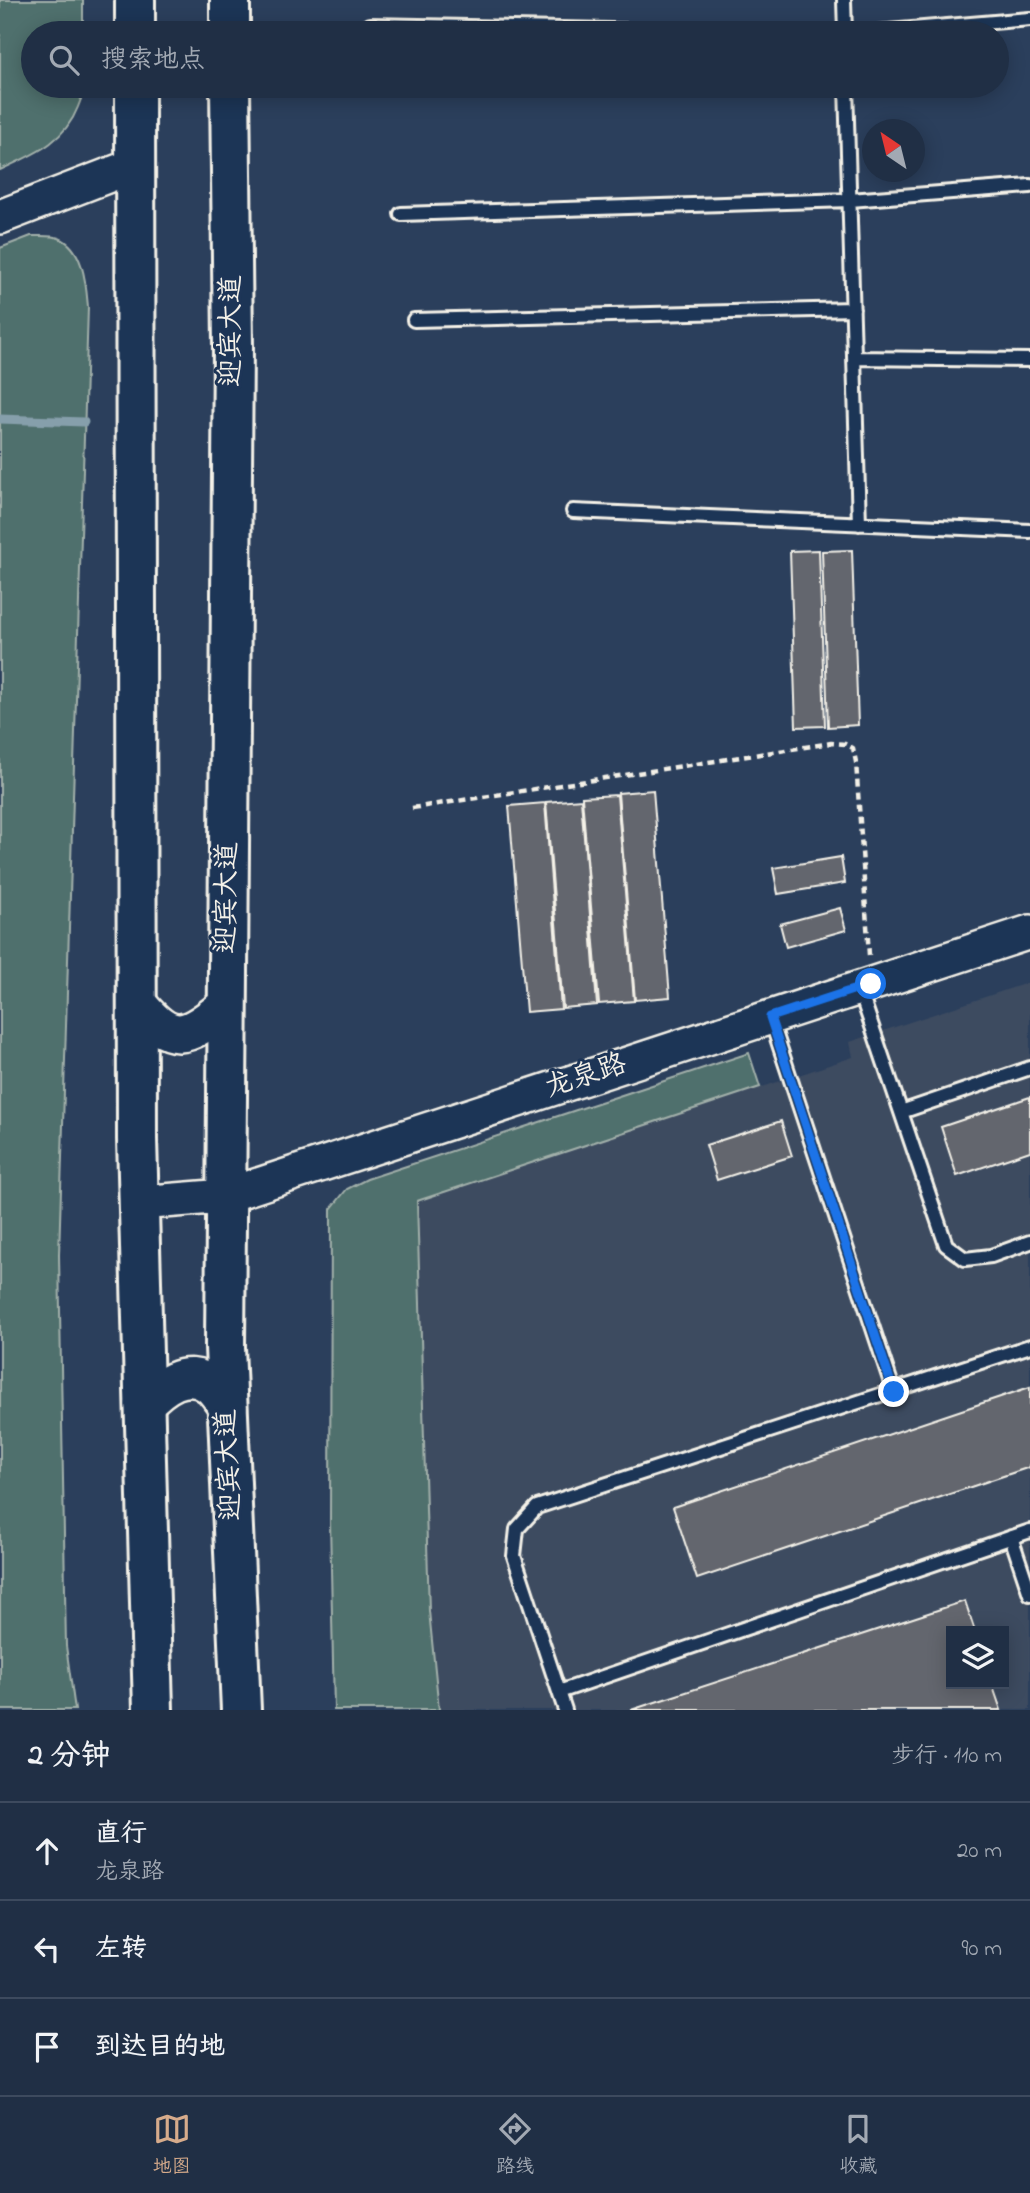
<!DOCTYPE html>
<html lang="zh">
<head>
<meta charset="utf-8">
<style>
	:root { --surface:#202f45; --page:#2d3b50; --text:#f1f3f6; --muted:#a2a9b3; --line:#3d4a5e; --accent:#d6ab8b }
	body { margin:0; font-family:"Indie Flower","LXGW WenKai TC",sans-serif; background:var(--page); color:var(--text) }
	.controls { position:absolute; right:21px; bottom:21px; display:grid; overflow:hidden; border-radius:0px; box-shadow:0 4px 18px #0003 }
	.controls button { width:63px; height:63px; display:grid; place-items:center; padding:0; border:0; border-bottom:2px solid var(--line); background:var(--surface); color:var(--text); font:35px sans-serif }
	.compass { position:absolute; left:862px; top:119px; width:63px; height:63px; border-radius:50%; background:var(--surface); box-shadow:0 4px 18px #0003; rotate:325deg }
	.stop { position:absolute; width:21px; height:21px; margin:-16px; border:5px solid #1a73e8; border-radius:50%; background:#fff }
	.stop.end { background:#1a73e8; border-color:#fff; box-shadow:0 2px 7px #0008 }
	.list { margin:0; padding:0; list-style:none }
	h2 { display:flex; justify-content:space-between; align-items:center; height:91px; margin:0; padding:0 28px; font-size:30px }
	h2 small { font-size:23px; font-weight:400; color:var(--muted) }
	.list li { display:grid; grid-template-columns:46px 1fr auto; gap:21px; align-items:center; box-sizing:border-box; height:98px; padding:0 28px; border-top:2px solid var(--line) }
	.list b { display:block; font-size:26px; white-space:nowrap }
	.list p { margin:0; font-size:23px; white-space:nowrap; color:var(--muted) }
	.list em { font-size:23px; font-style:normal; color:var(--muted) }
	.icon { flex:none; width:38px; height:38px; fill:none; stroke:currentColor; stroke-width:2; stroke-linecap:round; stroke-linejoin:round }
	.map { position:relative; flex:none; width:1030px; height:1710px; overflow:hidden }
	.search { position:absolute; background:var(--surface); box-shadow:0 4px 18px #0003; left:21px; right:21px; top:21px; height:77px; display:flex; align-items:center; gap:18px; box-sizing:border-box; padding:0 24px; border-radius:38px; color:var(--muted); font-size:26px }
	.sheet { height:385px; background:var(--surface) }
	nav { display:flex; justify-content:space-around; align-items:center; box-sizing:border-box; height:98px; border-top:2px solid var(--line); background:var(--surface); font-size:19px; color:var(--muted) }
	nav a { display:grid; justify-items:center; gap:4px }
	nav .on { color:var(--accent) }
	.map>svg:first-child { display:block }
	.built { fill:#3c4b61; fill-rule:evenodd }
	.green { fill:#506f6d; stroke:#a2b0aa; stroke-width:2 }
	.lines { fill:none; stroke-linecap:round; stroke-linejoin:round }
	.stream { stroke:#869fab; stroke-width:9 }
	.building { fill:#64666e; stroke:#f4f1e8; stroke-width:2 }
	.lane-casing { stroke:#f4f1e8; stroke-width:18 }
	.secondary-casing { stroke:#f4f1e8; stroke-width:38 }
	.primary-casing { stroke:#f4f1e8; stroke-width:42 }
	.highway-casing { stroke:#f4f1e8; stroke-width:44 }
	.path { stroke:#f4f1e8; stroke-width:4.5; stroke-dasharray:7 5; stroke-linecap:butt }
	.lane { stroke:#1d3557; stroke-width:12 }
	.secondary { stroke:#1d3557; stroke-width:33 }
	.primary { stroke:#1d3557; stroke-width:37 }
	.highway { stroke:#1d3557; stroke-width:38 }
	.route { stroke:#1a73e8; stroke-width:9 }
	.labels { text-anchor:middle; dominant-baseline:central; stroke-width:6; stroke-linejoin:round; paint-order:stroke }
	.street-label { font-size:28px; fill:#f4f1e8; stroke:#1d3557 }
</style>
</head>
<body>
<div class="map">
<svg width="1030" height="1710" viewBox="0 0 1030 1710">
	<rect width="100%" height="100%" fill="#2b3f5c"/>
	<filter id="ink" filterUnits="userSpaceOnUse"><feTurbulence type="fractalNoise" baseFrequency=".0143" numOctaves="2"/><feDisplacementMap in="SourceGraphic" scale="14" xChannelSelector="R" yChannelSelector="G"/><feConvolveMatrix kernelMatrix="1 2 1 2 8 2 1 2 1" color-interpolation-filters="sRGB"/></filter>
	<g filter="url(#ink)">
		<path class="built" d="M1030,982V1710H439L429,1611L417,1201L853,1057L850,1042ZM951,1631H1004V1684H951Z"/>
		<path class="green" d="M0,0H83V33H33V86H84C84,93 81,99 78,107C64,143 34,154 0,170Z
			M31,236C39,236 52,235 59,238C84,248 86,285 88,307L59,1255L66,1646L75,1710H0V248Z
			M749,1053L760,1087L417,1201L429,1611L439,1710H334L330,1521L331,1209L347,1189L367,1179Z"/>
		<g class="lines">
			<path class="stream" d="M0,419L84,422"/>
		</g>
		<path class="building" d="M819,550L825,726L796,727L790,551Z
			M852,550L858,725L828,727L822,551Z
			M653,790L670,997L635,1000L618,793Z
			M617,795L634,1001L599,1004L582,797Z
			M581,799L597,1005L563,1008L546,802Z
			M545,803L561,1009L526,1012L509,806Z
			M841,857L845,883L778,894L773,868Z
			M840,908L846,930L786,947L780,924Z
			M1030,1097V1151L957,1176L941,1127Z
			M781,1121L792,1156L717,1180L706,1145Z
			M1030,1387V1467L697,1579L673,1507Z
			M965,1601L975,1631H951V1684H992L1001,1710H631Z"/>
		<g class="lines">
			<g class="lane-casing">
				<path id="lane" d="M844,0L845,33
					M370,25L760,33
					M865,33L1030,19
					M846,86L859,524
					M401,214L850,200L1030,186
					M414,320L853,309
					M854,358L1030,360
					M573,511L1030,531
					M859,988L946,1245L965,1259L991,1256L1030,1242
					M770,1017L894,1392
					M901,1112L1030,1068
					M1011,1537L1030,1594
					M559,1692L1030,1531
					M565,1710L514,1556L517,1529L537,1507L1030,1346"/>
			</g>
			<g class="secondary-casing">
				<path id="secondary" d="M0,217L135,165
					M139,1203L225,1196L1030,932"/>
			</g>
			<g class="primary-casing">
				<path id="primary" d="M137,1003C172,1046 186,1039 226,1006
					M144,1405C160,1387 187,1366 210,1385C217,1390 222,1400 228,1406"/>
			</g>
			<g class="highway-casing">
				<path id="highway" d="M230,0V33
					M135,33V0
					M135,86L137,1139L153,1710
					M230,86L233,346L225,1347L241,1710"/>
			</g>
			<path class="path" d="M412,808L831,743L845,744L853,748L856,762L869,955"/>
			<use href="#lane" class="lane"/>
			<use href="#secondary" class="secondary"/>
			<use href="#primary" class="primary"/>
			<use href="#highway" class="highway"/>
		</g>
	</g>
	<g class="lines" filter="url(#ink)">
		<path class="route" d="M871,984L770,1017L894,1392"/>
	</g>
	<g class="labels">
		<g class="street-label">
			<text transform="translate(232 331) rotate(-90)">迎宾大道</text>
			<text transform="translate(228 898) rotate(-89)">迎宾大道</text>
			<text transform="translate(586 1077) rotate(-18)">龙泉路</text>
			<text transform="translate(230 1465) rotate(-93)">迎宾大道</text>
		</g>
	</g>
</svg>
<div class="controls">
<button><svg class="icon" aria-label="layers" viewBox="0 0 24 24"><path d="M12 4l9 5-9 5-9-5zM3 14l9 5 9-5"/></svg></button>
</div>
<svg class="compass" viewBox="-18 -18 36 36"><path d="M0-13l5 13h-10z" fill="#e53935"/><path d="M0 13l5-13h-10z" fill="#a2a9b3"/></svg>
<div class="stop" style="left:871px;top:984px"></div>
<div class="stop end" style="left:894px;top:1392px"></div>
<div class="search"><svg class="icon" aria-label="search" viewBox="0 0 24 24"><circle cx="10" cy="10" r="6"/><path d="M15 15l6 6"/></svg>搜索地点</div>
</div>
<section class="sheet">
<h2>2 分钟<small>步行 · 110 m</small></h2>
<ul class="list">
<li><svg class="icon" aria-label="ahead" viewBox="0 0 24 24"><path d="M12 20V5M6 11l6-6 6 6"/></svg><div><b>直行</b><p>龙泉路</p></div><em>20 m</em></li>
<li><svg class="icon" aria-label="left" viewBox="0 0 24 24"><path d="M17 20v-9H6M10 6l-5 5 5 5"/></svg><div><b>左转</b></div><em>90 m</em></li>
<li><svg class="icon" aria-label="arrive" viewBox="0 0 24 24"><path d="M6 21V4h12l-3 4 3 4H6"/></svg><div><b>到达目的地</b></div></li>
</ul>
</section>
<nav>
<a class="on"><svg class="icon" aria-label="map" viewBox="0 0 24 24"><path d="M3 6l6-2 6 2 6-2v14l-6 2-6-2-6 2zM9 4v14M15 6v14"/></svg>地图</a>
<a><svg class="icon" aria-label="directions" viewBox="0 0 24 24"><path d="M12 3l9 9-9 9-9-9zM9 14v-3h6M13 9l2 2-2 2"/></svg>路线</a>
<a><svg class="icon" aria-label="saved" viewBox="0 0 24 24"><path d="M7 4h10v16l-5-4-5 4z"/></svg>收藏</a>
</nav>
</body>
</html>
